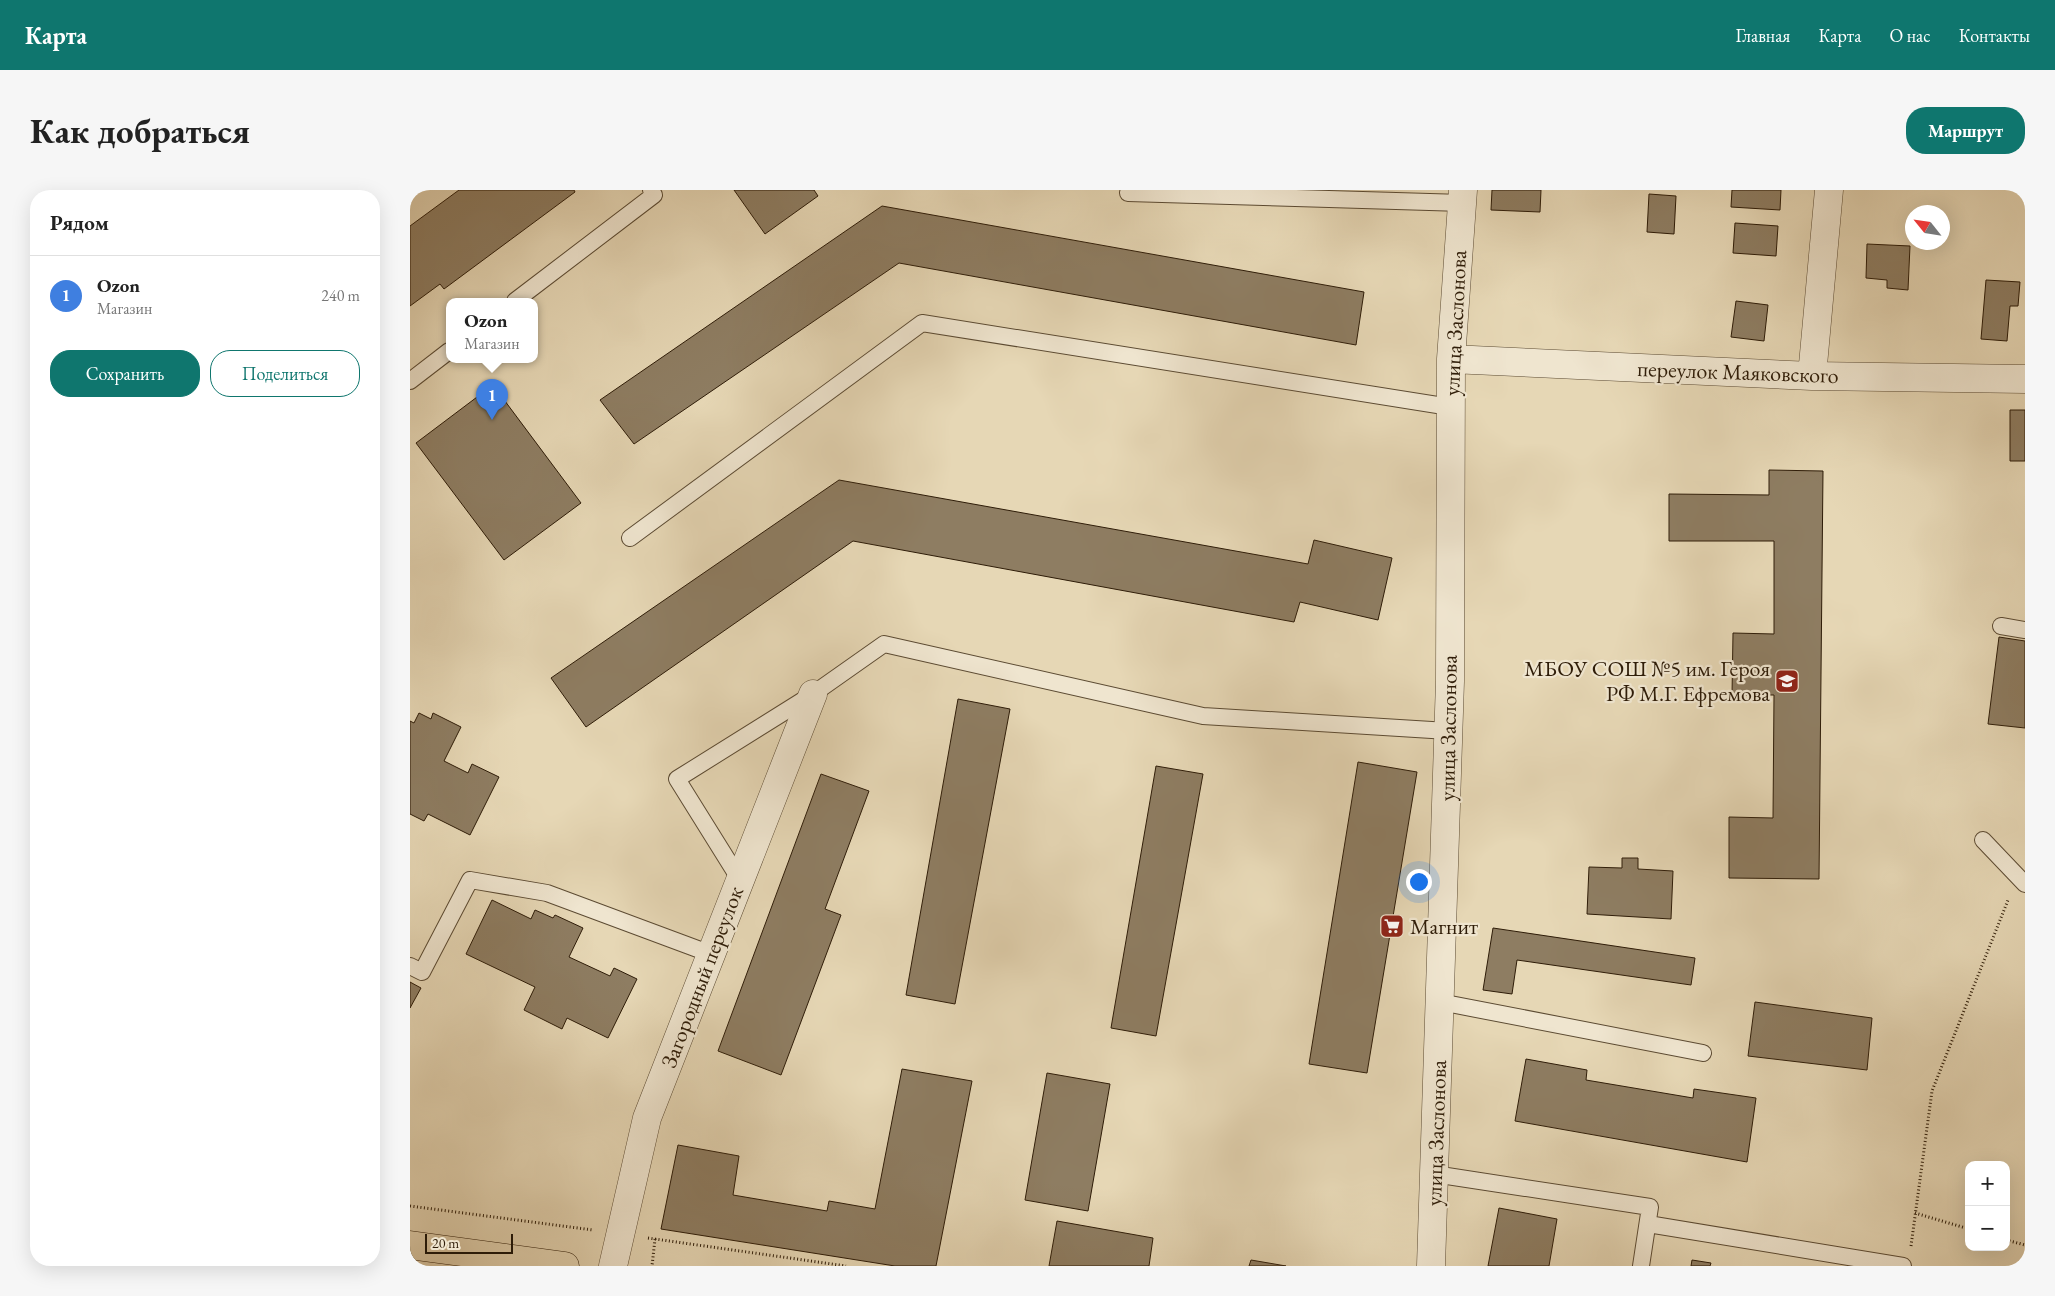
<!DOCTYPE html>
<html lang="ru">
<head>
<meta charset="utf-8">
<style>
	:root { --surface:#fff; --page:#f6f6f6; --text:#222; --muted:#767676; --line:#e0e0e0; --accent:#0f766e }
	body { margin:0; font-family:"EB Garamond",serif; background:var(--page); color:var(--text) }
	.controls { position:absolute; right:15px; bottom:15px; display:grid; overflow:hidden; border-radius:10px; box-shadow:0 5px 20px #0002 }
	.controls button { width:45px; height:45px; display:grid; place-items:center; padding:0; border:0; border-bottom:1px solid var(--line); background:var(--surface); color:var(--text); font:25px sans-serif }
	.compass { position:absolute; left:1495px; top:15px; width:45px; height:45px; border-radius:50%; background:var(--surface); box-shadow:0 5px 20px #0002; rotate:300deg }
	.scale { position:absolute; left:15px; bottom:12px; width:88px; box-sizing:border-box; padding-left:5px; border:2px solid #2e1c08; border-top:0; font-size:14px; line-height:18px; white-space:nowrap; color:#2e1c08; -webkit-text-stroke:4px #efe5cf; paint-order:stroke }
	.you { position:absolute; left:1008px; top:691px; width:18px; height:18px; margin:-12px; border:4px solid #fff; border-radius:50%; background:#1a73e8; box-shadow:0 0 0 8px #1a73e833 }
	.badge { display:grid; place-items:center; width:32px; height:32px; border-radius:50%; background:var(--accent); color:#fff; font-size:16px; font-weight:700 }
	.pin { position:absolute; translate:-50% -41px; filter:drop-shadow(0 1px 2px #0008) }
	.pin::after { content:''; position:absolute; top:26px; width:18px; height:15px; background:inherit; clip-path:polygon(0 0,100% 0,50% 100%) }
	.popup { position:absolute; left:36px; top:108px; width:92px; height:65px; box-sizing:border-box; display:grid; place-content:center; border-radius:10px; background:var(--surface); filter:drop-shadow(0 1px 4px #0005); font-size:16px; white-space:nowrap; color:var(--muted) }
	.popup b { font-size:19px; color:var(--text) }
	.popup::after { content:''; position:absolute; left:50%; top:100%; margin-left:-10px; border:10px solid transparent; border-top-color:var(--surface) }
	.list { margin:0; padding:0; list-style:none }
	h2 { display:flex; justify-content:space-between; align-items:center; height:65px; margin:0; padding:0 20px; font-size:21px }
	h2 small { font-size:16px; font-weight:400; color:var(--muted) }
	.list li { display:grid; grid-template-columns:32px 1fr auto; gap:15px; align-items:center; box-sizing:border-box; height:80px; padding:0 20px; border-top:1px solid var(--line) }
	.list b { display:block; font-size:19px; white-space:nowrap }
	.list p { margin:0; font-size:16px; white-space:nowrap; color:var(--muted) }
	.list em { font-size:16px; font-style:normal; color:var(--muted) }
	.actions { display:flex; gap:10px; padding:15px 20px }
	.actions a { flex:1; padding:11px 0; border:1px solid var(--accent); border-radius:20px; text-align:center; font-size:18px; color:var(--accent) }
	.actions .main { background:var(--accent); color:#fff }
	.map { position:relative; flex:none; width:1615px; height:1076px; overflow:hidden; border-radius:20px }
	header { display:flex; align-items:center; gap:30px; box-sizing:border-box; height:70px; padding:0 25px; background:var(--accent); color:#fff }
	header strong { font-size:24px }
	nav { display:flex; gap:28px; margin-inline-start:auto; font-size:18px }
	.intro { display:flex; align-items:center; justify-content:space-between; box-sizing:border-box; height:120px; padding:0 30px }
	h1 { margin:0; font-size:35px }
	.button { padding:12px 22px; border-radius:20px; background:var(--accent); color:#fff; font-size:18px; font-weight:700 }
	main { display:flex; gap:30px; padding:0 30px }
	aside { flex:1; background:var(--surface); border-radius:20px; box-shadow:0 5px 20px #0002 }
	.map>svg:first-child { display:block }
	.building { fill:#8e7d62; stroke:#2e1c08 }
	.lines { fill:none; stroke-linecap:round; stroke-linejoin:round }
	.service-casing { stroke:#5c4b33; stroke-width:18 }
	.minor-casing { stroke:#5c4b33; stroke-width:29 }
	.primary-casing { stroke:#2e1c08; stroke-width:29 }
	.path { stroke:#2e1c08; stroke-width:3; stroke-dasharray:1 2.5; stroke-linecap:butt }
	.service { stroke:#efe5cf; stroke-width:16 }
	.minor { stroke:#efe5cf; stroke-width:28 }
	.primary { stroke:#e6d7b5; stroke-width:28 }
	.labels { text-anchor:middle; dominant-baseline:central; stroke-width:4.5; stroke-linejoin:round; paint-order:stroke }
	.street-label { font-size:22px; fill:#2e1c08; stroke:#efe5cf }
	.poi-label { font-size:22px; fill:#2e1c08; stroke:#efe5cf; text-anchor:end }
</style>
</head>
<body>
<header>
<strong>Карта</strong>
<nav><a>Главная</a><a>Карта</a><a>О нас</a><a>Контакты</a></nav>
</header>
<div class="intro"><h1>Как добраться</h1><a class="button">Маршрут</a></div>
<main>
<aside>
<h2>Рядом<small></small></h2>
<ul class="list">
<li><span class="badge" style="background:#3f7fe0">1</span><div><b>Ozon</b><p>Магазин</p></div><em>240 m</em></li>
</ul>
<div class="actions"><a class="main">Сохранить</a><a>Поделиться</a></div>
</aside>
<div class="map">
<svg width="1615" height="1076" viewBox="0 0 1615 1076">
	<rect width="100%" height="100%" fill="#e6d7b5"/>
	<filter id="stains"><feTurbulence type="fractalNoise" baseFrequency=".004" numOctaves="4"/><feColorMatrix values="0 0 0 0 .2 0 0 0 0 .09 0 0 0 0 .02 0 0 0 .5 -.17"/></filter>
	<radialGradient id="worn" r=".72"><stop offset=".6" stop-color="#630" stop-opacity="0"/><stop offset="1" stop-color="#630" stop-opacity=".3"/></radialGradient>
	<path class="building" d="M49,0H164L165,2L34,99L30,94L0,116V36Z
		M324,0H404L408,6L355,44Z
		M1082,0H1131L1130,22L1081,20Z
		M1322,0H1371L1370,20L1321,17Z
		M1239,4L1266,6L1264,44L1237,42Z
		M472,16L954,102L946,155L489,73L224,254L190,210Z
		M1325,33L1368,36L1366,66L1323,63Z
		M1457,54L1500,56L1498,100L1477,98V90L1456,88Z
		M1576,90L1610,92L1608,116H1600L1597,151L1571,149Z
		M1326,111L1358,115L1354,151L1321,147Z
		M83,195L171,313L94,370L6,253Z
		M1600,220H1615V271H1600Z
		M1359,280L1413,281L1409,689L1319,688V627L1363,628L1364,505H1322L1323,443L1364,444V351H1259V304L1359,305Z
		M429,290L898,374L904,350L982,368L968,430L890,412L884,432L443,351L176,537L141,488Z
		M1589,447L1615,451V538L1578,534Z
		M548,509L600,519L545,814L496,805Z
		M9,523L21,529L23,523L51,537L34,571L58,583L62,574L89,587L60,645L18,624L14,631L0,624V531L4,533Z
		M948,572L1007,582L957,883L899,874Z
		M746,576L793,584L746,846L701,838Z
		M411,584L459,601L415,719L431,725L371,885L308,861Z
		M1212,668H1228V679L1263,681L1261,729L1177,724L1179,677L1212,678Z
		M82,710L121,729L125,720L143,728L145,725L173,738L159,767L200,786L204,778L227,789L198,848L157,828L152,839L114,820L125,797L56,764Z
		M1083,738L1285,768L1281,795L1107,770L1102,804L1073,800Z
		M0,792L11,798L0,818Z
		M1345,812L1462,828L1457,880L1338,866Z
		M1116,869L1177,880L1176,890L1283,908L1284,899L1346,908L1337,972L1105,931Z
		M492,879L562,891L526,1076H485L251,1039L268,955L329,966L323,1005L417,1021L419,1011L465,1019Z
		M637,883L700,894L678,1021L615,1010Z
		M1089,1018L1147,1029L1139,1076H1078Z
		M647,1031L743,1048L739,1076H639Z
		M841,1070L876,1076H839Z
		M1282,1070L1301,1073L1300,1076H1281Z"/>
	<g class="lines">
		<g class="service-casing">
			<path id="service" d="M718,3L1053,13
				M105,111L244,5L241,0
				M0,191L39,161
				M220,348L512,133L1040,217
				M1591,436L1615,440
				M1573,650L1615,694
				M330,690L267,589L403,504L474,454L793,526L1038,541
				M0,776L12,782L60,690L137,703L301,764
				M1030,812L1293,863
				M1024,984L1240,1017L1231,1076
				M1238,1034L1493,1076"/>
		</g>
		<g class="minor-casing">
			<path id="minor" d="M1041,169L1402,186L1615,189
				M1402,186L1419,0
				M203,1076L237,928L403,504
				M1021,1076L1040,491L1041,169L1053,0"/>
		</g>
		<g class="primary-casing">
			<path id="primary" d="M0,1055L155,1076"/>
		</g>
		<path class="path" d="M0,1016L183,1040
			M1505,1023L1559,1039
			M238,1048L245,1049L242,1076
			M245,1049L436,1076
			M1596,1050L1615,1055
			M1501,1056L1522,901L1598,710"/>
		<use href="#service" class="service"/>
		<use href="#minor" class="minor"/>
		<use href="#primary" class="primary"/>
	</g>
	<defs>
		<g id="school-square" transform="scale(1.25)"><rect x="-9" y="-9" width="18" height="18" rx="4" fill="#8f2418" stroke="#efe5cf"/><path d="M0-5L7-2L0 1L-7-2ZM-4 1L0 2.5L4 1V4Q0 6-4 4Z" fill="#fff"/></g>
		<g id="supermarket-square" transform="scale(1.25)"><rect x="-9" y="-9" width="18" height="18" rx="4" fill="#8f2418" stroke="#efe5cf"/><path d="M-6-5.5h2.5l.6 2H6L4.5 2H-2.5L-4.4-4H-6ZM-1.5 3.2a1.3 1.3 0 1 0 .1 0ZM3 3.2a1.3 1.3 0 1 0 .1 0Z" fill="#fff"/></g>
	</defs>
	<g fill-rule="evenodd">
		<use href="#school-square" x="1377" y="491"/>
		<use href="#supermarket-square" x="982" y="736"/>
	</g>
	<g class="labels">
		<g class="street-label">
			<text transform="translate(1045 133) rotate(-87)">улица Заслонова</text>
			<text transform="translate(1328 182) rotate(2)">переулок Маяковского</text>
			<text transform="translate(1038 538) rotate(-89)">улица Заслонова</text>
			<text transform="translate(292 787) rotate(-69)">Загородный переулок</text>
			<text transform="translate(1026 943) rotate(-88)">улица Заслонова</text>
		</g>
		<g class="poi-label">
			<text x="1360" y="478">МБОУ СОШ №5 им. Героя<tspan x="1360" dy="25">РФ М.Г. Ефремова</tspan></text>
			<text x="1000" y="736" text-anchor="start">Магнит</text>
		</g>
	</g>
	<rect width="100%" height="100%" filter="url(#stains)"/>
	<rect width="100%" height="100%" fill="url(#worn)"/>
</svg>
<div class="controls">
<button>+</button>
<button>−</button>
</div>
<svg class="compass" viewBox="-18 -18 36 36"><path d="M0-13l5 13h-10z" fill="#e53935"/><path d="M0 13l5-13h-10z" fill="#767676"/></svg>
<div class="scale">20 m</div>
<div class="you"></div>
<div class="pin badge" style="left:82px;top:230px;background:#3f7fe0">1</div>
<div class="popup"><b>Ozon</b>Магазин</div>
</div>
</main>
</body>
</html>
